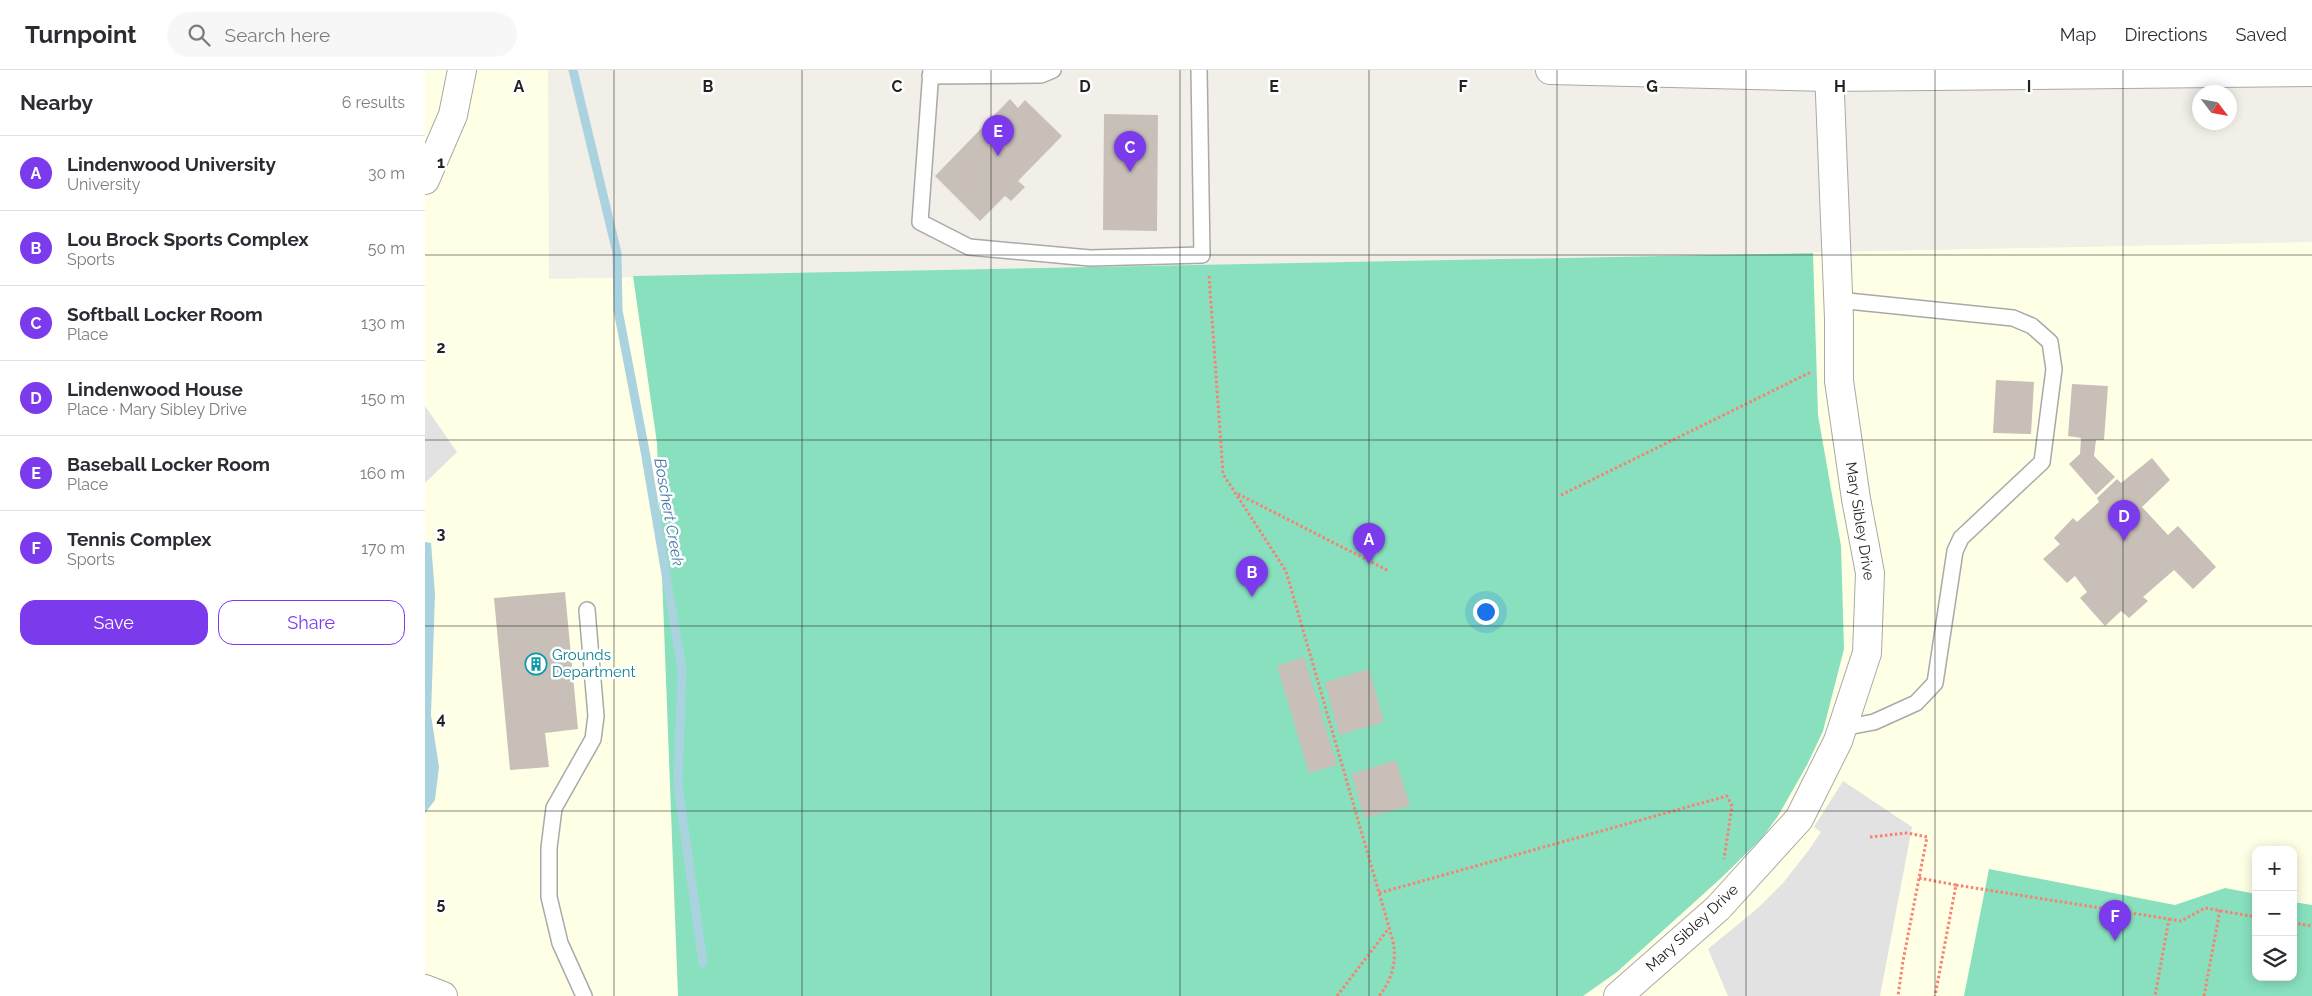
<!DOCTYPE html>
<html lang="en">
<head>
<meta charset="utf-8">
<style>
	:root { --surface:#fff; --page:#f7f7f7; --text:#2b2b33; --muted:#7c7c81; --line:#e1e1e2; --accent:#7c3aed }
	body { margin:0; font-family:Raleway,sans-serif; background:var(--page); color:var(--text) }
	.controls { position:absolute; right:15px; bottom:15px; display:grid; overflow:hidden; border-radius:10px; box-shadow:0 2px 12px #0003 }
	.controls button { width:45px; height:45px; display:grid; place-items:center; padding:0; border:0; border-bottom:1px solid var(--line); background:var(--surface); color:var(--text); font:25px sans-serif }
	.compass { position:absolute; left:1767px; top:15px; width:45px; height:45px; border-radius:50%; background:var(--surface); box-shadow:0 2px 12px #0003; rotate:122deg }
	.you { position:absolute; left:1060px; top:541px; width:18px; height:18px; margin:-12px; border:4px solid #fff; border-radius:50%; background:#1a73e8; box-shadow:0 0 0 8px #1a73e833 }
	.badge { display:grid; place-items:center; width:32px; height:32px; border-radius:50%; background:var(--accent); color:#fff; font-size:16px; font-weight:700 }
	.pin { position:absolute; translate:-50% -41px; filter:drop-shadow(0 1px 2px #0008) }
	.pin::after { content:''; position:absolute; top:26px; width:18px; height:15px; background:inherit; clip-path:polygon(0 0,100% 0,50% 100%) }
	.list { margin:0; padding:0; list-style:none }
	h2 { display:flex; justify-content:space-between; align-items:center; height:65px; margin:0; padding:0 20px; font-size:21px }
	h2 small { font-size:16px; font-weight:400; color:var(--muted) }
	.list li { display:grid; grid-template-columns:32px 1fr auto; gap:15px; align-items:center; box-sizing:border-box; height:75px; padding:0 20px; border-top:1px solid var(--line) }
	.list b { display:block; font-size:19px; white-space:nowrap }
	.list p { margin:0; font-size:16px; white-space:nowrap; color:var(--muted) }
	.list em { font-size:16px; font-style:normal; color:var(--muted) }
	.actions { display:flex; gap:10px; padding:15px 20px }
	.actions a { flex:1; padding:11px 0; border:1px solid var(--accent); border-radius:15px; text-align:center; font-size:18px; color:var(--accent) }
	.actions .main { background:var(--accent); color:#fff }
	.icon { flex:none; width:28px; height:28px; fill:none; stroke:currentColor; stroke-width:2; stroke-linecap:round; stroke-linejoin:round }
	.map { position:relative; flex:none; width:1887px; height:926px; overflow:hidden }
	header { display:flex; align-items:center; gap:30px; box-sizing:border-box; height:70px; padding:0 25px; background:var(--surface); border-bottom:1px solid var(--line) }
	header strong { font-size:24px }
	nav { display:flex; gap:28px; margin-inline-start:auto; font-size:18px }
	.search { width:350px; height:45px; background:var(--page); display:flex; align-items:center; gap:12px; box-sizing:border-box; padding:0 18px; border-radius:28px; color:var(--muted); font-size:19px }
	main { display:flex }
	aside { flex:1; background:var(--surface) }
	.map>svg:first-child { display:block }
	.education { fill:#ffffe5; fill-rule:evenodd }
	.pitch { fill:#88e0be }
	.parking { fill:#e2e2e2 }
	.water { fill:#aad3df }
	.lines { fill:none; stroke-linecap:round; stroke-linejoin:round }
	.stream { stroke:#aad3df; stroke-width:9 }
	.building { fill:#c7bfb8 }
	.lane-casing { stroke:#a9a9a9; stroke-width:18 }
	.street-casing { stroke:#a9a9a9; stroke-width:30 }
	.path { stroke:#fa8072; stroke-width:3; stroke-dasharray:2.5 2.5; stroke-linecap:butt }
	.lane { stroke:#fff; stroke-width:15 }
	.street { stroke:#fff; stroke-width:28 }
	.grid { fill:none; stroke:#222; stroke-width:1; stroke-opacity:0.55 }
	.labels { text-anchor:middle; dominant-baseline:central; stroke-width:5; stroke-linejoin:round; paint-order:stroke }
	.street-label { font-size:15px; fill:#222; stroke:#fff }
	.culture-label { font-size:15px; fill:#0d838f; stroke:#fff; text-anchor:start }
	.water-label { font-size:16px; font-style:italic; fill:#4a7aab; stroke:#fff }
	.grid-label { font-size:16px; text-anchor:middle; font-weight:bold; fill:#222; stroke:#fff; stroke-width:5; stroke-linejoin:round; paint-order:stroke }
</style>
</head>
<body>
<header>
<strong>Turnpoint</strong>
<div class="search"><svg class="icon" aria-label="search" viewBox="0 0 24 24"><circle cx="10" cy="10" r="6"/><path d="M15 15l6 6"/></svg>Search here</div>
<nav><a>Map</a><a>Directions</a><a>Saved</a></nav>
</header>
<main>
<aside>
<h2>Nearby<small>6 results</small></h2>
<ul class="list">
<li><span class="badge">A</span><div><b>Lindenwood University</b><p>University</p></div><em>30 m</em></li>
<li><span class="badge">B</span><div><b>Lou Brock Sports Complex</b><p>Sports</p></div><em>50 m</em></li>
<li><span class="badge">C</span><div><b>Softball Locker Room</b><p>Place</p></div><em>130 m</em></li>
<li><span class="badge">D</span><div><b>Lindenwood House</b><p>Place · Mary Sibley Drive</p></div><em>150 m</em></li>
<li><span class="badge">E</span><div><b>Baseball Locker Room</b><p>Place</p></div><em>160 m</em></li>
<li><span class="badge">F</span><div><b>Tennis Complex</b><p>Sports</p></div><em>170 m</em></li>
</ul>
<div class="actions"><a class="main">Save</a><a>Share</a></div>
</aside>
<div class="map">
<svg width="1887" height="926" viewBox="0 0 1887 926">
	<rect width="100%" height="100%" fill="#f2efe9"/>
	<path class="education" d="M0,0H123L124,209L1887,172V926H0ZM1831,780H1868V907H1831Z"/>
	<path class="pitch" d="M1388,183L1393,345L1416,476L1419,579L1398,661L1382,695L1353,746L1337,768L1295,809L1192,902L1158,926H253L232,373L208,206Z
		M1564,799L1750,835L1800,818L1831,824V907H1868V832L1887,835V926H1539Z"/>
	<path class="parking" d="M0,336L32,382L0,413Z
		M1418,711L1487,757L1455,926H1303L1283,879L1333,838L1358,813L1383,781L1396,762L1389,757Z"/>
	<path class="water" d="M0,472L6,473L10,524L6,645L14,697L10,730L0,743Z"/>
	<g class="lines">
		<path class="stream" d="M148,0L192,183L193,240L220,381L257,599L253,715L278,893"/>
	</g>
	<path class="building" d="M585,29L593,38L600,30L637,66L593,111L600,117L586,131L580,126L555,151L510,106Z
		M679,44L733,45L732,161L678,160Z
		M1571,310L1609,312L1606,364L1568,363Z
		M1647,314L1683,316L1679,370H1671L1669,386L1690,407L1671,425L1644,394L1655,384L1656,368L1643,366Z
		M1727,388L1745,410L1717,437L1743,465L1753,456L1791,497L1768,519L1749,500L1718,527L1723,531L1704,548L1696,541L1680,556L1655,528L1662,522L1650,506L1642,513L1618,489L1635,474L1629,468L1648,448L1652,452L1674,432L1672,428L1692,409L1696,413Z
		M140,522L153,659L120,663L124,697L85,700L69,528Z
		M879,587L912,695L884,703L852,596Z
		M944,599L959,652L914,665L900,612Z
		M971,690L985,736L939,748L927,704Z"/>
	<g class="lines">
		<g class="lane-casing">
			<path id="lane" d="M506,0L495,152L544,177L665,188L777,185L774,0
				M505,6L616,5L628,0
				M1413,230L1588,248L1607,256L1625,272L1629,299L1617,392L1536,468L1530,481L1510,613L1491,633L1449,652L1417,658
				M159,926L135,873L124,827V778L129,738L168,669L171,646L162,540"/>
		</g>
		<g class="street-casing">
			<path id="street" d="M1125,0L1404,7L1887,2
				M0,110L28,45L37,0
				M0,919L18,926
				M1193,926L1293,838L1374,749L1413,671L1442,583L1445,503L1431,429L1414,311V248L1404,0"/>
		</g>
		<path class="path" d="M784,206L798,404L861,501L968,871C972,891 967,910 954,926
			M813,424L964,501
			M1136,425L1386,302
			M1445,767L1482,763L1502,767L1478,891L1473,926
			M1494,808L1531,815L1510,926
			M1531,815L1744,849L1730,926
			M954,823L1302,726L1307,736L1299,789
			M1744,849L1756,851L1780,838L1831,847
			M1868,853L1887,856
			M912,926L964,858
			M1779,926L1795,840"/>
		<use href="#lane" class="lane"/>
		<use href="#street" class="street"/>
	</g>
	<path class="grid" d="M189,0V926M377,0V926M566,0V926M755,0V926M944,0V926M1132,0V926M1321,0V926M1510,0V926M1698,0V926M0,185H1887M0,370H1887M0,556H1887M0,741H1887"/>
	<defs>
		<g id="building-ring" transform="scale(1.125)"><circle r="9.5" fill="#fff" stroke="#0f9aa8" stroke-width="1.5"/><path d="M-4-6H4V6H1V3H-1V6H-4ZM-2.5-4.3h1.7v1.8h-1.7ZM.8-4.3h1.7v1.8H.8ZM-2.5-1h1.7V.8h-1.7ZM.8-1h1.7V.8H.8Z" fill="#0f9aa8"/></g>
	</defs>
	<g fill-rule="evenodd">
		<use href="#building-ring" x="111" y="594"/>
	</g>
	<g class="labels">
		<g class="street-label">
			<text transform="translate(1435 451) rotate(81)">Mary Sibley Drive</text>
			<text transform="translate(1267 858) rotate(-43)">Mary Sibley Drive</text>
		</g>
		<g class="culture-label">
			<text x="127" y="585">Grounds<tspan x="127" dy="17">Department</tspan></text>
		</g>
		<g class="water-label">
			<text transform="translate(244 442) rotate(80)">Boschert Creek</text>
		</g>
	</g>
	<g class="grid-label">
		<text x="94" y="22">A</text>
		<text x="283" y="22">B</text>
		<text x="472" y="22">C</text>
		<text x="660" y="22">D</text>
		<text x="849" y="22">E</text>
		<text x="1038" y="22">F</text>
		<text x="1227" y="22">G</text>
		<text x="1415" y="22">H</text>
		<text x="1604" y="22">I</text>
		<text x="16" y="98">1</text>
		<text x="16" y="283">2</text>
		<text x="16" y="469">3</text>
		<text x="16" y="654">4</text>
		<text x="16" y="839">5</text>
	</g>
</svg>
<div class="controls">
<button>+</button>
<button>−</button>
<button><svg class="icon" aria-label="layers" viewBox="0 0 24 24"><path d="M12 4l9 5-9 5-9-5zM3 14l9 5 9-5"/></svg></button>
</div>
<svg class="compass" viewBox="-18 -18 36 36"><path d="M0-13l5 13h-10z" fill="#e53935"/><path d="M0 13l5-13h-10z" fill="#7c7c81"/></svg>
<div class="you"></div>
<div class="pin badge" style="left:944px;top:494px">A</div>
<div class="pin badge" style="left:827px;top:527px">B</div>
<div class="pin badge" style="left:705px;top:102px">C</div>
<div class="pin badge" style="left:1699px;top:471px">D</div>
<div class="pin badge" style="left:573px;top:86px">E</div>
<div class="pin badge" style="left:1690px;top:871px">F</div>
</div>
</main>
</body>
</html>
